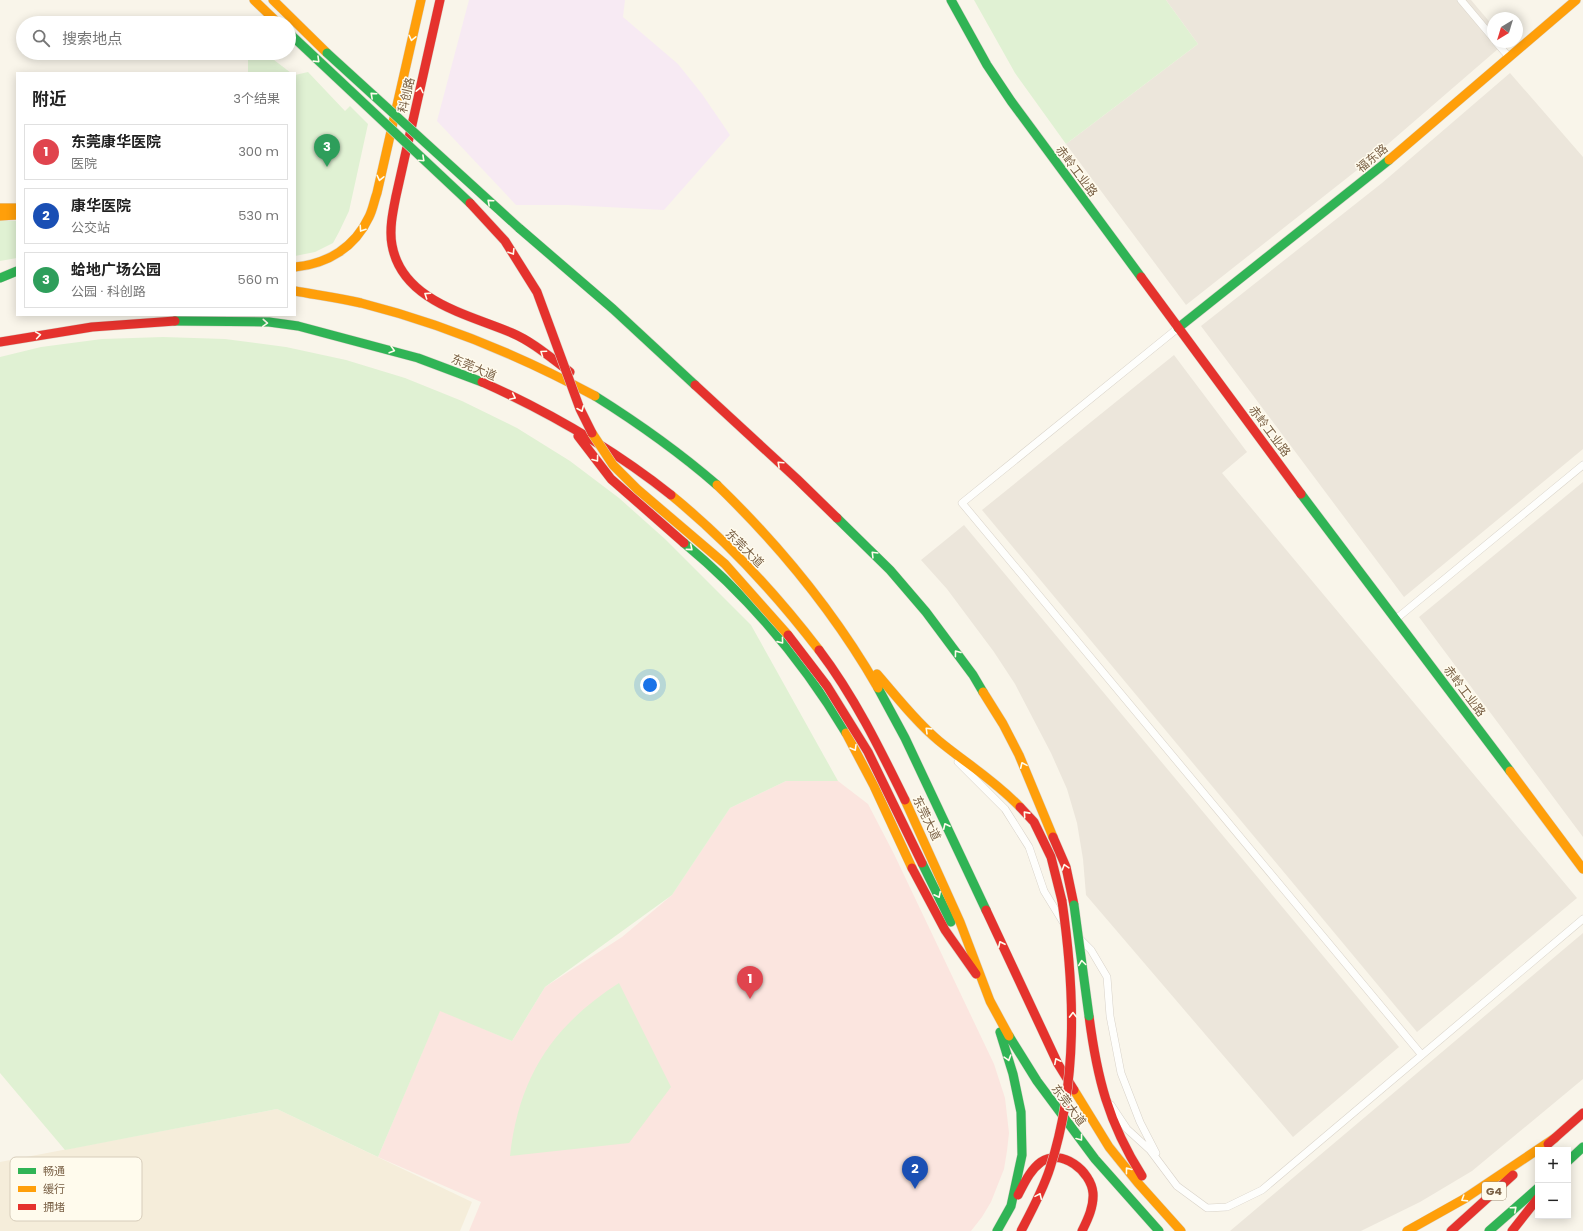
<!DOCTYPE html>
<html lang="zh">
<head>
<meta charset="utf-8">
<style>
	:root { --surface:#fff; --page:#f2f2f2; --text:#222; --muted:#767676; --line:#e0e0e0; --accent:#5d564c }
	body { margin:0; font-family:Poppins,"Noto Sans SC",sans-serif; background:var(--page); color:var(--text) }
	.controls { position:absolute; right:12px; bottom:12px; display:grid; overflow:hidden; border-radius:0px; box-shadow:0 2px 10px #0003 }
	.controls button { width:36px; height:36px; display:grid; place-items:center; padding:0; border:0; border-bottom:1px solid var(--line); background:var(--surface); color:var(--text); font:20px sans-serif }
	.compass { position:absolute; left:1487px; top:12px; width:36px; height:36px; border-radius:50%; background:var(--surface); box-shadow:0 2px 10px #0003; rotate:218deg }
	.you { position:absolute; left:650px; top:685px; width:14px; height:14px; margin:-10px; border:3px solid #fff; border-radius:50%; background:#1a73e8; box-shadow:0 0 0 6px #1a73e833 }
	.badge { display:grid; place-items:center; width:26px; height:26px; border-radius:50%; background:var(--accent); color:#fff; font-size:13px; font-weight:700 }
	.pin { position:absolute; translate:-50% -33px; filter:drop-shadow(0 1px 2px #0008) }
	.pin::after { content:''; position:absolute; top:21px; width:14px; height:12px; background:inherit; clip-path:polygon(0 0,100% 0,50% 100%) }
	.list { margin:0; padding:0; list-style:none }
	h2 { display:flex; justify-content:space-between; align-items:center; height:52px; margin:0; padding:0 16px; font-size:17px }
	h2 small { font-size:13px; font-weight:400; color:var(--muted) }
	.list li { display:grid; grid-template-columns:26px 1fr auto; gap:12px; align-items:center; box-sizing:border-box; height:56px; margin:0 8px 8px; padding:0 8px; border:1px solid var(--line); border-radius:0px }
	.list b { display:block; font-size:15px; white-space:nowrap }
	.list p { margin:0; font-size:13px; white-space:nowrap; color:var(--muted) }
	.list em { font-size:13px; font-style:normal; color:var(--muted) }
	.icon { flex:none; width:22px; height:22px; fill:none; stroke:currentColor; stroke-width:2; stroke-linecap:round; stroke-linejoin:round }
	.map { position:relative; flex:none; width:1583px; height:1231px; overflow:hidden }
	.search { position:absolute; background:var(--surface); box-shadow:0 2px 10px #0003; left:16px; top:16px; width:280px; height:44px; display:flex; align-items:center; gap:10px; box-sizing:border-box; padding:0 14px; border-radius:22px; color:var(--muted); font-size:15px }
	.panel { position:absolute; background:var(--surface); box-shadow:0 2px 10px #0003; left:16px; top:72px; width:280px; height:244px; border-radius:0px }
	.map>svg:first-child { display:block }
	.residential { fill:#f5edda }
	.industrial { fill:#ece6db }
	.education { fill:#f7eaf3 }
	.medical { fill:#fbe5df }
	.green { fill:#e0f1d3 }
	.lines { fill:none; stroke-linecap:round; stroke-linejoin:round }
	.street-casing { stroke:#d8d2c8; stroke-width:8 }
	.fast-casing { stroke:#d9d2c8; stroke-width:10 }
	.slow-casing { stroke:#d9d2c8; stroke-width:10 }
	.jam-casing { stroke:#d9d2c8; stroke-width:10 }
	.street { stroke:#fefefc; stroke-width:7 }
	.fast { stroke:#30b455; stroke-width:9 }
	.slow { stroke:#ff9f0a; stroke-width:9 }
	.jam { stroke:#e5322d; stroke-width:9 }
	.fast-bridge-casing { stroke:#dad2c8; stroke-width:10; stroke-linecap:butt }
	.slow-bridge-casing { stroke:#dad2c8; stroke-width:10; stroke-linecap:butt }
	.jam-bridge-casing { stroke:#dad2c8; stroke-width:10; stroke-linecap:butt }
	.fast-bridge { stroke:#30b455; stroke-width:9 }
	.slow-bridge { stroke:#ff9f0a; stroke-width:9 }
	.jam-bridge { stroke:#e5322d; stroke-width:9 }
	.oneway { stroke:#fffbed }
	.labels { text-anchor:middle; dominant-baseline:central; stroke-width:3; stroke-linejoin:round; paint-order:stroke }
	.shield { fill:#fffbed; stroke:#a28f78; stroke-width:1 }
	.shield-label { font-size:11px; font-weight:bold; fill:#7a6146 }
	.street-label { font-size:12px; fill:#7a6146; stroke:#fffbed }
	.key { fill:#fffbed; stroke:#d7cdbb; stroke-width:1 }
	.key-label { font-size:11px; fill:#7a6146 }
</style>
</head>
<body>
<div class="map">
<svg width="1583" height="1231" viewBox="0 0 1583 1231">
	<rect width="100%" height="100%" fill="#f9f5ea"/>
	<path class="residential" d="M277,1109L472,1202L460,1231H0V1162Z"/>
	<path class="industrial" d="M1166,0H1471L1493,26V42H1506L1366,163L1186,305L1066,144L1198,44Z
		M1510,73L1583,157V449L1404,597L1201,326L1382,183Z
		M1174,355L1247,452L1222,473L1577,898L1417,1032L982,510Z
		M1583,482V837L1419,617Z
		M964,525L1399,1047L1293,1137L1086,895L1083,859L1077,823L1067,789L1051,753L1015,684L994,652L947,589L921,560Z
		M1583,933V1079L1472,1171L1420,1202L1365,1229L1361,1231H1230Z"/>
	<path class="education" d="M469,0H625L623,17L678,64L702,94L730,135L664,210L568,205H516L437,121Z"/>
	<path class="medical" d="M786,781H838L868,804L894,854L994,1064L1005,1098L1009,1133L1007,1151L1004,1169L991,1202L982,1217L971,1231H469L481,1202L378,1157L440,1010L512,1041L545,987L622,937L672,895L730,808Z"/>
	<path class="green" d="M974,0H1166L1198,44L1066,144L1015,73Z
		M248,53H265L291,73H248Z
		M308,72L345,111L350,106L368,124L349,211L339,232L333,243L315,252L295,256V75Z
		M0,221H17V258L0,261Z
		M163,337L225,339L286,347L346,360L405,378L462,401L517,428L570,461L619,498L665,539L751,625L838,781H786L730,808L672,895L545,987L512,1041L440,1011L378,1157L277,1109L65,1150L0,1073V357L41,347L102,339Z
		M619,983L671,1087L629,1143L510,1156C519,1077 552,1026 619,983Z"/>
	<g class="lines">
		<g class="street-casing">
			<path id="street" d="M1461,0L1493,38
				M1496,42L1509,57
				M1178,328L962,503L1421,1054
				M1396,619L1583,465
				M958,762L1005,809L1029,847L1044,891L1063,922
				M1080,939L1091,950L1107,977L1110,1016L1121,1073L1140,1122L1156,1153
				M1111,1105L1127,1129L1150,1150L1177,1186L1207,1208L1227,1207L1262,1190L1583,919"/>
		</g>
		<g class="fast-casing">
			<path id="fast" d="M951,0L987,65L1011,101L1141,277
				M519,228L613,309L695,385
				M0,278L17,271
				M175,321L269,322L298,326L418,358L482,382
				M1178,328L1389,160
				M595,396C638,423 679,452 717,485
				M1301,494L1510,771
				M837,518L890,570L926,612L973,675L983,692
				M684,543C749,597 803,661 846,733
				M878,688L905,738L986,910
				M922,863L951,922
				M1009,1036L1037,1081L1095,1159L1159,1231
				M1568,1161L1583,1147
				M997,1231L1011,1206L1022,1155L1021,1112L1013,1074L1000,1032
				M1489,1231L1538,1188"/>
		</g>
		<g class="slow-casing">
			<path id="slow" d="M254,0L278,23
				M273,0L327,53
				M1389,160L1576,0
				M377,193L421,0
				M0,208H17
				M0,216L17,215
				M295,267C328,264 355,247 369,217C373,209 374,201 377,193
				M295,291C317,295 339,298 361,303C444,324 521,356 595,396
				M717,485C778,544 836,615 878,688
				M671,495C726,540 776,594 819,650
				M877,674C897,697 916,722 939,741C967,764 994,780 1020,807
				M983,692L1003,724L1019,755L1053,837
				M846,733L874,786L912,868
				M1510,771L1583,869
				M905,800L960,922L990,1001L1009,1036
				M1074,1090L1109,1147L1138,1183L1181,1231
				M1407,1231L1464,1199L1555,1138"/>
		</g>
		<g class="jam-casing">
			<path id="jam" d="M396,196L440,0
				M396,196C393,211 389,229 392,245C402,301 467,314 512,333C533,342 551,358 570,372
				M1141,277L1301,494
				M0,342L92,327L175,321
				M482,382C549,412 613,449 671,495
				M695,385L797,479L837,518
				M578,436L611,479L684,543
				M819,650C854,696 880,749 905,800
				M1020,807L1034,822L1051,857L1062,901
				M1053,837L1066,867L1074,905
				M912,868L945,930L976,974
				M986,910L1058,1064L1074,1090
				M1089,1016C1097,1078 1108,1122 1142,1176
				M1548,1144L1583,1113
				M1018,1195C1024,1184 1030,1170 1041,1162C1062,1148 1091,1171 1093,1193C1094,1206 1088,1219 1082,1231
				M1451,1231L1513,1175
				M1512,1231L1538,1198"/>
		</g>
		<use href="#street" class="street"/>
		<use href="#fast" class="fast"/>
		<use href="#slow" class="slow"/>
		<use href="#jam" class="jam"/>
		<g class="fast-bridge-casing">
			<path id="fast-bridge" d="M289,33L470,203
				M327,53L519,228
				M1074,905L1089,1016"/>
		</g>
		<g class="slow-bridge-casing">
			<path id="slow-bridge" d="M592,433L613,465L637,489L725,564L788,635"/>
		</g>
		<g class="jam-bridge-casing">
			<path id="jam-bridge" d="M470,203L505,241L537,292L580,409L592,433
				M788,635L827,686L868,752L922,863
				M1021,1231C1032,1210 1043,1190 1050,1168C1078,1081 1075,991 1062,901"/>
		</g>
		<use href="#fast-bridge" class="fast-bridge"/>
		<use href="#slow-bridge" class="slow-bridge"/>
		<use href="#jam-bridge" class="jam-bridge"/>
	</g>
	<defs><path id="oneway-chevron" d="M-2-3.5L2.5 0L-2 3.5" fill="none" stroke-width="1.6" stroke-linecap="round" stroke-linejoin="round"/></defs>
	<g class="oneway">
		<use href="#oneway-chevron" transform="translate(412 38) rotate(103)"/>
		<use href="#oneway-chevron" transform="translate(317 60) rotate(44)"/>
		<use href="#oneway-chevron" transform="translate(420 90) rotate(-77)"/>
		<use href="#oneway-chevron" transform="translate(373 95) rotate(-138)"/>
		<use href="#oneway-chevron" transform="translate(422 159) rotate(43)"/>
		<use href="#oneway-chevron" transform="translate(380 178) rotate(103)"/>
		<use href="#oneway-chevron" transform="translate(490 202) rotate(-138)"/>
		<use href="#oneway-chevron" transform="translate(362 229) rotate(124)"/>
		<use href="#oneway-chevron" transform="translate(512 252) rotate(58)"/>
		<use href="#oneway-chevron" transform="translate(427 295) rotate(-146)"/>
		<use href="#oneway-chevron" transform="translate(265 323) rotate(4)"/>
		<use href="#oneway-chevron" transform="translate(38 335) rotate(-9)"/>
		<use href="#oneway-chevron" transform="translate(392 350) rotate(16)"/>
		<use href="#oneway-chevron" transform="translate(543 353) rotate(-145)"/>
		<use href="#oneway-chevron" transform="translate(513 397) rotate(25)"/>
		<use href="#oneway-chevron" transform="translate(581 409) rotate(67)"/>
		<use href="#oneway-chevron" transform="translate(596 459) rotate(53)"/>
		<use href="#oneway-chevron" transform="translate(780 464) rotate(-137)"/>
		<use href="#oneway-chevron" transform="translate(690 548) rotate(40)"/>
		<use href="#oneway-chevron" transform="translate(874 554) rotate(-135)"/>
		<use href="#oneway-chevron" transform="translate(781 641) rotate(51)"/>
		<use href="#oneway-chevron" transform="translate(957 653) rotate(-127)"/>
		<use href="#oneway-chevron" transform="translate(928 730) rotate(-136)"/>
		<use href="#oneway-chevron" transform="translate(854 748) rotate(60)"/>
		<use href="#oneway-chevron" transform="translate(1023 765) rotate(-114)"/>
		<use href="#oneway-chevron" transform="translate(1026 814) rotate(-132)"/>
		<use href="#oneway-chevron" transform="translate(946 826) rotate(-115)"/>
		<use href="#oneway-chevron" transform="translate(1065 867) rotate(-107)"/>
		<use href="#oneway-chevron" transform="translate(938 895) rotate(64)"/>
		<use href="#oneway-chevron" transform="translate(1001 944) rotate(-115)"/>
		<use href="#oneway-chevron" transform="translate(1082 963) rotate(-98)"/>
		<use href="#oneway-chevron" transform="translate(1073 1015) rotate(-91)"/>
		<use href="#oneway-chevron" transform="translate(1008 1058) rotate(73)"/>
		<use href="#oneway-chevron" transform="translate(1057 1061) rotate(-117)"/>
		<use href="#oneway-chevron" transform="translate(1080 1138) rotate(53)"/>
		<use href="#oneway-chevron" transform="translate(1128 1170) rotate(-128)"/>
		<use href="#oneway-chevron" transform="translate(1039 1196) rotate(-66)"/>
		<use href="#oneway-chevron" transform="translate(1464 1199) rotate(148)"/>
		<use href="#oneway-chevron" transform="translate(1514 1209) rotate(-42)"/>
	</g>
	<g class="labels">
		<rect class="shield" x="1482" y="1182" width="24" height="18" rx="3"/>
		<g class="shield-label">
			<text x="1494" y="1191">G4</text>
		</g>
		<g class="street-label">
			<text transform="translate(406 95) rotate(-77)">科创路</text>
			<text transform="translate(1372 158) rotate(-40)">福东路</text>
			<text transform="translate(1077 171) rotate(53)">赤岭工业路</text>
			<text transform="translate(474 367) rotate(23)">东莞大道</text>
			<text transform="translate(1270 431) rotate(53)">赤岭工业路</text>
			<text transform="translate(745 548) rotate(45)">东莞大道</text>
			<text transform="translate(1465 691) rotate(53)">赤岭工业路</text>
			<text transform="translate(927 818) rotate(64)">东莞大道</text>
			<text transform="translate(1069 1105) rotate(53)">东莞大道</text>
		</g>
	</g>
	<rect x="10" y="1157" width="132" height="64" rx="6" class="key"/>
	<rect x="18" y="1168" width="18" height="6" fill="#30b455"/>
	<rect x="18" y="1186" width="18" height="6" fill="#ff9f0a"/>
	<rect x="18" y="1204" width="18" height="6" fill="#e5322d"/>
	<g class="key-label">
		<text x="43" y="1175">畅通</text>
		<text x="43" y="1193">缓行</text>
		<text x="43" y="1211">拥堵</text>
	</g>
</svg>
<div class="controls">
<button>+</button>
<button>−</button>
</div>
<svg class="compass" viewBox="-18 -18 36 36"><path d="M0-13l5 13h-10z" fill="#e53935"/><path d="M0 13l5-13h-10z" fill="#767676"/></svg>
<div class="you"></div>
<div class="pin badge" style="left:750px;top:999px;background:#e0444e">1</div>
<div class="pin badge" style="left:915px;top:1189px;background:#1a4fb4">2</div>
<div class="pin badge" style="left:327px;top:167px;background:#2e9e5b">3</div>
<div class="search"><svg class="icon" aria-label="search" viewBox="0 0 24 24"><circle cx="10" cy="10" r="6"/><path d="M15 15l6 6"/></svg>搜索地点</div>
<section class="panel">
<h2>附近<small>3个结果</small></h2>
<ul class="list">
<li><span class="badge" style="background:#e0444e">1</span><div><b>东莞康华医院</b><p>医院</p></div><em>300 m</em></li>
<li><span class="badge" style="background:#1a4fb4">2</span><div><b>康华医院</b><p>公交站</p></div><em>530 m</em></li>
<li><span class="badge" style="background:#2e9e5b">3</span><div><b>蛤地广场公园</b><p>公园 · 科创路</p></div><em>560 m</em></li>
</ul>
</section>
</div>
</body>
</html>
